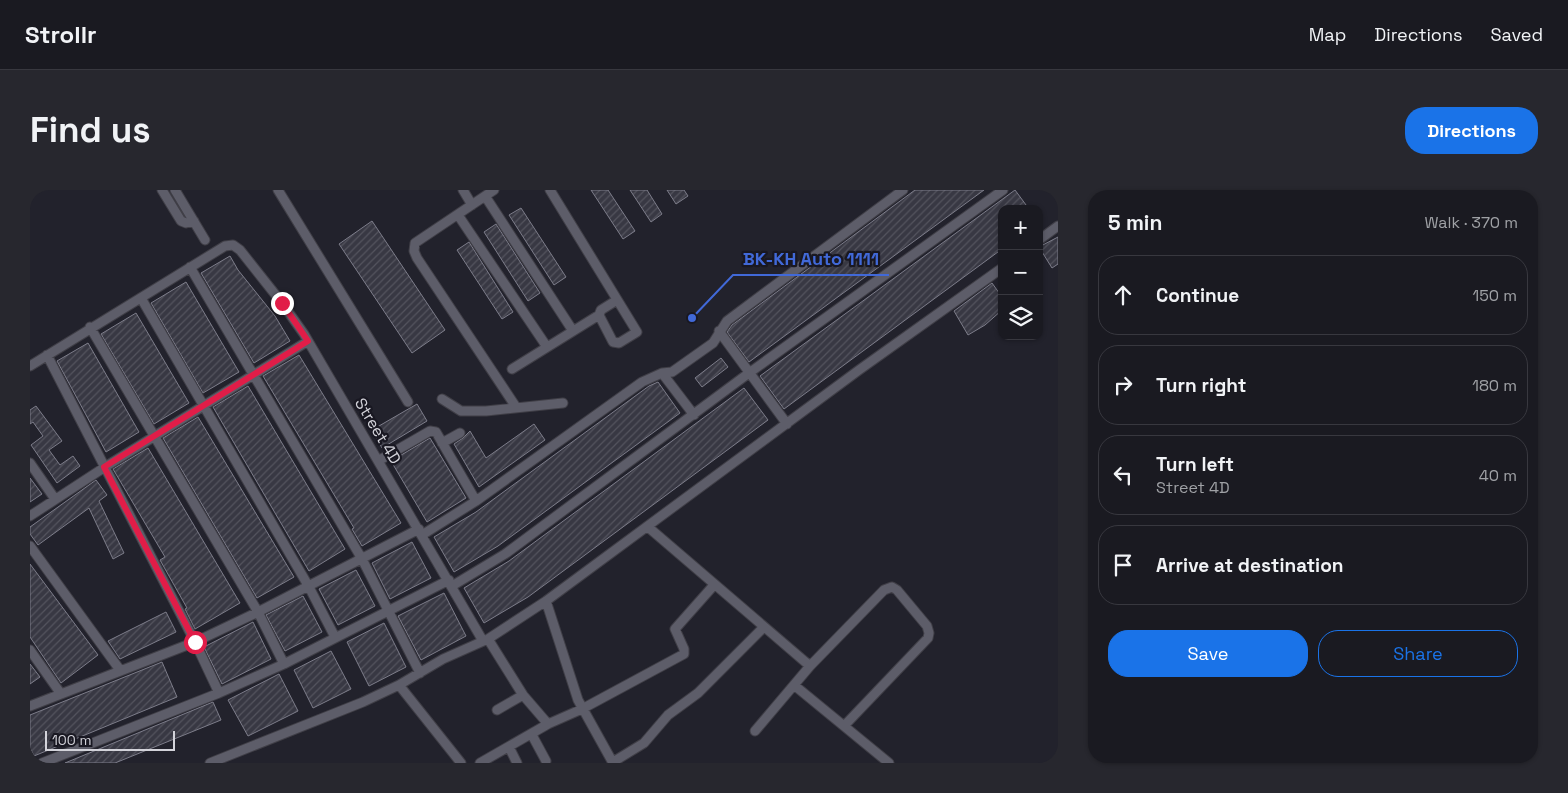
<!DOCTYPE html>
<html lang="en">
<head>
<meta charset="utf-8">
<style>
	:root { --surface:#1a1a21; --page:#27272e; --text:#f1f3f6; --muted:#9fa1a5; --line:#38383f; --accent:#1a73e8 }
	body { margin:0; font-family:"Space Grotesk",sans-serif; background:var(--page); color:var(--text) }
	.controls { position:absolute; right:15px; top:15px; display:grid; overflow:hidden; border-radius:10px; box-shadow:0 1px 4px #0004 }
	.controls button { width:45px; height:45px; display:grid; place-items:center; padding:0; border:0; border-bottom:1px solid var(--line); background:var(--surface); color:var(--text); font:25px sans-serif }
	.scale { position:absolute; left:15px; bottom:12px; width:130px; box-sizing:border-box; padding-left:5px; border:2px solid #d3d3da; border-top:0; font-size:14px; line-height:18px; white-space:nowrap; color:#d3d3da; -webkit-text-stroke:4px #191822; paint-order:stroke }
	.stop { position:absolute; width:15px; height:15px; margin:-11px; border:4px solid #e11d48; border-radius:50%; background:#fff }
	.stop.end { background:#e11d48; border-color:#fff; box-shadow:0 1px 5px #0008 }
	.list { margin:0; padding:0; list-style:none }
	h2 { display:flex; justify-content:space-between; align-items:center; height:65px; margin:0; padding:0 20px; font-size:21px }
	h2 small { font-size:16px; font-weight:400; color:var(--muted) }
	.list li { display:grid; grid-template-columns:32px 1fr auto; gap:15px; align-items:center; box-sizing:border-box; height:80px; margin:0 10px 10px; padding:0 10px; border:1px solid var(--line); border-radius:20px }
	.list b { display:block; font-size:19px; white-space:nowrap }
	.list p { margin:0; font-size:16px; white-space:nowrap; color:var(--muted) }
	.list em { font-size:16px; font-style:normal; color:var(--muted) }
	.actions { display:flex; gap:10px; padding:15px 20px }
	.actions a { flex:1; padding:11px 0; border:1px solid var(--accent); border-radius:20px; text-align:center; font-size:18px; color:var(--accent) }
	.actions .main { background:var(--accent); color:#fff }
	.icon { flex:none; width:28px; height:28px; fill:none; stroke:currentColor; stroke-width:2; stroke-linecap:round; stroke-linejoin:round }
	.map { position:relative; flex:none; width:1028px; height:573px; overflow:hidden; border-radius:20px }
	header { display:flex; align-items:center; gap:30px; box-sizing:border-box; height:70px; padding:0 25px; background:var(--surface); border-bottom:1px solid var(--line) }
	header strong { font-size:24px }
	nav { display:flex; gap:28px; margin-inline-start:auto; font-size:18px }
	.intro { display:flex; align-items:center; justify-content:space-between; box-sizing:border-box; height:120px; padding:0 30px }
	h1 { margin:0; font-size:35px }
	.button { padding:12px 22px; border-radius:20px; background:var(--accent); color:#fff; font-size:18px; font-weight:700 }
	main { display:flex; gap:30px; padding:0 30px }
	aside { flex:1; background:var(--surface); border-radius:20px; box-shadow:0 1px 4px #0004 }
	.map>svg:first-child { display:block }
	.building { fill:url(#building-hatch); stroke:#7d7d8a }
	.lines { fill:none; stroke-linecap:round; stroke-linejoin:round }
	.minor-casing { stroke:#403f47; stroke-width:11 }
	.minor { stroke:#5d5d69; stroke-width:9 }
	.route { stroke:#e11d48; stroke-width:6 }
	.labels { text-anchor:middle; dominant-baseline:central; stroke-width:4.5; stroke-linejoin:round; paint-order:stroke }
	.street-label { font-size:16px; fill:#d3d3da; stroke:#191822 }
	.leader { fill:none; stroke:#4169d8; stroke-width:2 }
	.callout-dot { fill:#4169d8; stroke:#191822; stroke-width:2 }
	.callout-label { font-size:18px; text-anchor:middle; font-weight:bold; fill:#4169d8; stroke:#191822; stroke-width:4.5; stroke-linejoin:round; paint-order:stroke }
</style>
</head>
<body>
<header>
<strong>Strollr</strong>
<nav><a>Map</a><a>Directions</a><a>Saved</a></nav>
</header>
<div class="intro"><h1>Find us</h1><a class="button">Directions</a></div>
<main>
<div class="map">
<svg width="1028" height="573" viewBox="0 0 1028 573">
	<defs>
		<pattern id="building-hatch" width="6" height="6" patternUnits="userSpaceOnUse" patternTransform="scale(1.25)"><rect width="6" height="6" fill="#383843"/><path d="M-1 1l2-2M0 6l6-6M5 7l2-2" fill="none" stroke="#54545e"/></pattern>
	</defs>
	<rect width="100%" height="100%" fill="#22222c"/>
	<path class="building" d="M561,0H578L605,41L593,49Z
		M600,0H617L632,24L621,32Z
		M637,0H654L658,6L646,14Z
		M885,0H954L719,172L697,142L702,135Z
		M985,0L999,19H972V59L754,219L730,186Z
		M491,18L536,87L524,95L479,25Z
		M342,31L415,140L382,163L309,54Z
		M466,34L510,103L498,111L454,42Z
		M1028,47V74L1022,78L1009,57Z
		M439,52L483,122L472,129L427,60Z
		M200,66L208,80L245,126L260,151L224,173L171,83Z
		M156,92L209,182L173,203L121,113Z
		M962,93L972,107V120L955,135L938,145L924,121Z
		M106,123L159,213L124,234L71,144Z
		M58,153L109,242L76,262L27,171Z
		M269,165L371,333L332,356L322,339L324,338L233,186Z
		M691,168L698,177L672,197L665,188Z
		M628,192L650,223L468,356L424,382L404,347L446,322L619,196Z
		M218,196L315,359L279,381L183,217Z
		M714,198L738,230L498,407L454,433L434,398L479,371Z
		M387,214L397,231L352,258L342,240Z
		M6,216L32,251L19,260L30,275L43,266L50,276L27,293L1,255L13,246L3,232L0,234V220Z
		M168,227L264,387L227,408L133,248Z
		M504,234L515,250L449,297L424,254L433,248L440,241L456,268Z
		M400,248L436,308L397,332L361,271Z
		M118,258L210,413L165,439L155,419L157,418L130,370L135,367L83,279Z
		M0,288L12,304L0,312Z
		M66,290L77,305L69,311L94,363L83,369L59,318L8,355L0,344V337Z
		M382,352L401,388L360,409L342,373Z
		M0,374L68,465L31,493L0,447Z
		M326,380L345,416L308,435L289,399Z
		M414,403L436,446L391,470L368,426Z
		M273,406L292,442L255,461L236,425Z
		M136,422L146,442L90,469L78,451Z
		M223,432L241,469L192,494L174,457Z
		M354,433L376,477L339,496L317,452Z
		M301,461L321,499L283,518L264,480Z
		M132,472L147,507L4,566L0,558V525Z
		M0,474L10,487L0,494Z
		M249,484L268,521L218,546L198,510Z
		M183,512L191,530L85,573H35Z"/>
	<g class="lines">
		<g class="minor-casing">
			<path id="minor" d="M132,0L151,31L156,33L164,31
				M145,0L175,50
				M248,0L378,212
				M433,0L442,15
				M464,0L385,53L384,61L387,68L486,217
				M520,0L607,142L589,153L583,152L569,125L571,120L587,110
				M455,6L543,141
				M428,25L517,157
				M1009,50L1028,36
				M160,77L332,369L390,483
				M111,108L279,397L305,447
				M60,137L228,422L254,474
				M689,141L757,234
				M17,165L165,452L189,503
				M0,176L195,56L203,55L210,60L252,113L274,144L453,451
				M482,179L569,125
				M632,183L664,225
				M412,209L431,221H456L533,213
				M412,253L430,243
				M348,271L400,241L406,242L446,311
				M0,273L25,309
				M0,326L75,277L278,151
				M618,337L780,476
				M392,345L446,311L612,192L632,183L642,182L683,153L697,131L873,0
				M0,356L90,480
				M422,396L475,364L719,183L973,0
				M516,411L548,510L583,573
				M458,449L493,505L518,534
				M0,460L31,504
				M369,495L431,573
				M764,495L859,573
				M0,516L165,452L228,422L389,339
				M467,520L493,505
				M725,541L780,476L854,400L862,397L867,400L897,436L899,443L898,448L814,536
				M502,545L516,571
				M479,557L487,573
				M0,570L2,573
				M583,572L614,553L638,525L668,503L734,437
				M12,573L189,503L254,474L419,390
				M180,573L333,512L369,495L413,469L458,449L516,411L829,180L972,78
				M450,573L518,534L552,519L654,464V459L645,439L684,395"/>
		</g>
		<use href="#minor" class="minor"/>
	</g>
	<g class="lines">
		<path class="route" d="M165,452L74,277L278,151L252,113"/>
	</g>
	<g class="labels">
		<g class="street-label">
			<text transform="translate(348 241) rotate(59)">Street 4D</text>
		</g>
	</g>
	<path class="leader" d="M662 128L703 85H859"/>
	<circle class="callout-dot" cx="662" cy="128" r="5"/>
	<g class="callout-label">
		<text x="781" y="75">BK-KH Auto 1111</text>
	</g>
</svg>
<div class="controls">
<button>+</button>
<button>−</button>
<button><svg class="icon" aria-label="layers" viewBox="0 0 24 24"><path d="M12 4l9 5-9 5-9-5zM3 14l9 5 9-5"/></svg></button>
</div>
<div class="scale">100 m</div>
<div class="stop" style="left:165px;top:452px"></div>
<div class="stop end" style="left:252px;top:113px"></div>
</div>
<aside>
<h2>5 min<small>Walk · 370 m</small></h2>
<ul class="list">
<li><svg class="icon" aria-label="ahead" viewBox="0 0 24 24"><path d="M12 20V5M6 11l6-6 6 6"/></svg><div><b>Continue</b></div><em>150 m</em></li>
<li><svg class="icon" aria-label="right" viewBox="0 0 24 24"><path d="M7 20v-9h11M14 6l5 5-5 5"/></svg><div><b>Turn right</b></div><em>180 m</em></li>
<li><svg class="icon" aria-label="left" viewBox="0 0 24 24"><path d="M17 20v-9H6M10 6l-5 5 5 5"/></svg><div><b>Turn left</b><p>Street 4D</p></div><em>40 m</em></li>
<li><svg class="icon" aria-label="arrive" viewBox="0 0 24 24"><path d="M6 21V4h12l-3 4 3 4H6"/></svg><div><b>Arrive at destination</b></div></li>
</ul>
<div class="actions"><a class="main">Save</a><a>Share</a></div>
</aside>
</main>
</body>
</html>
